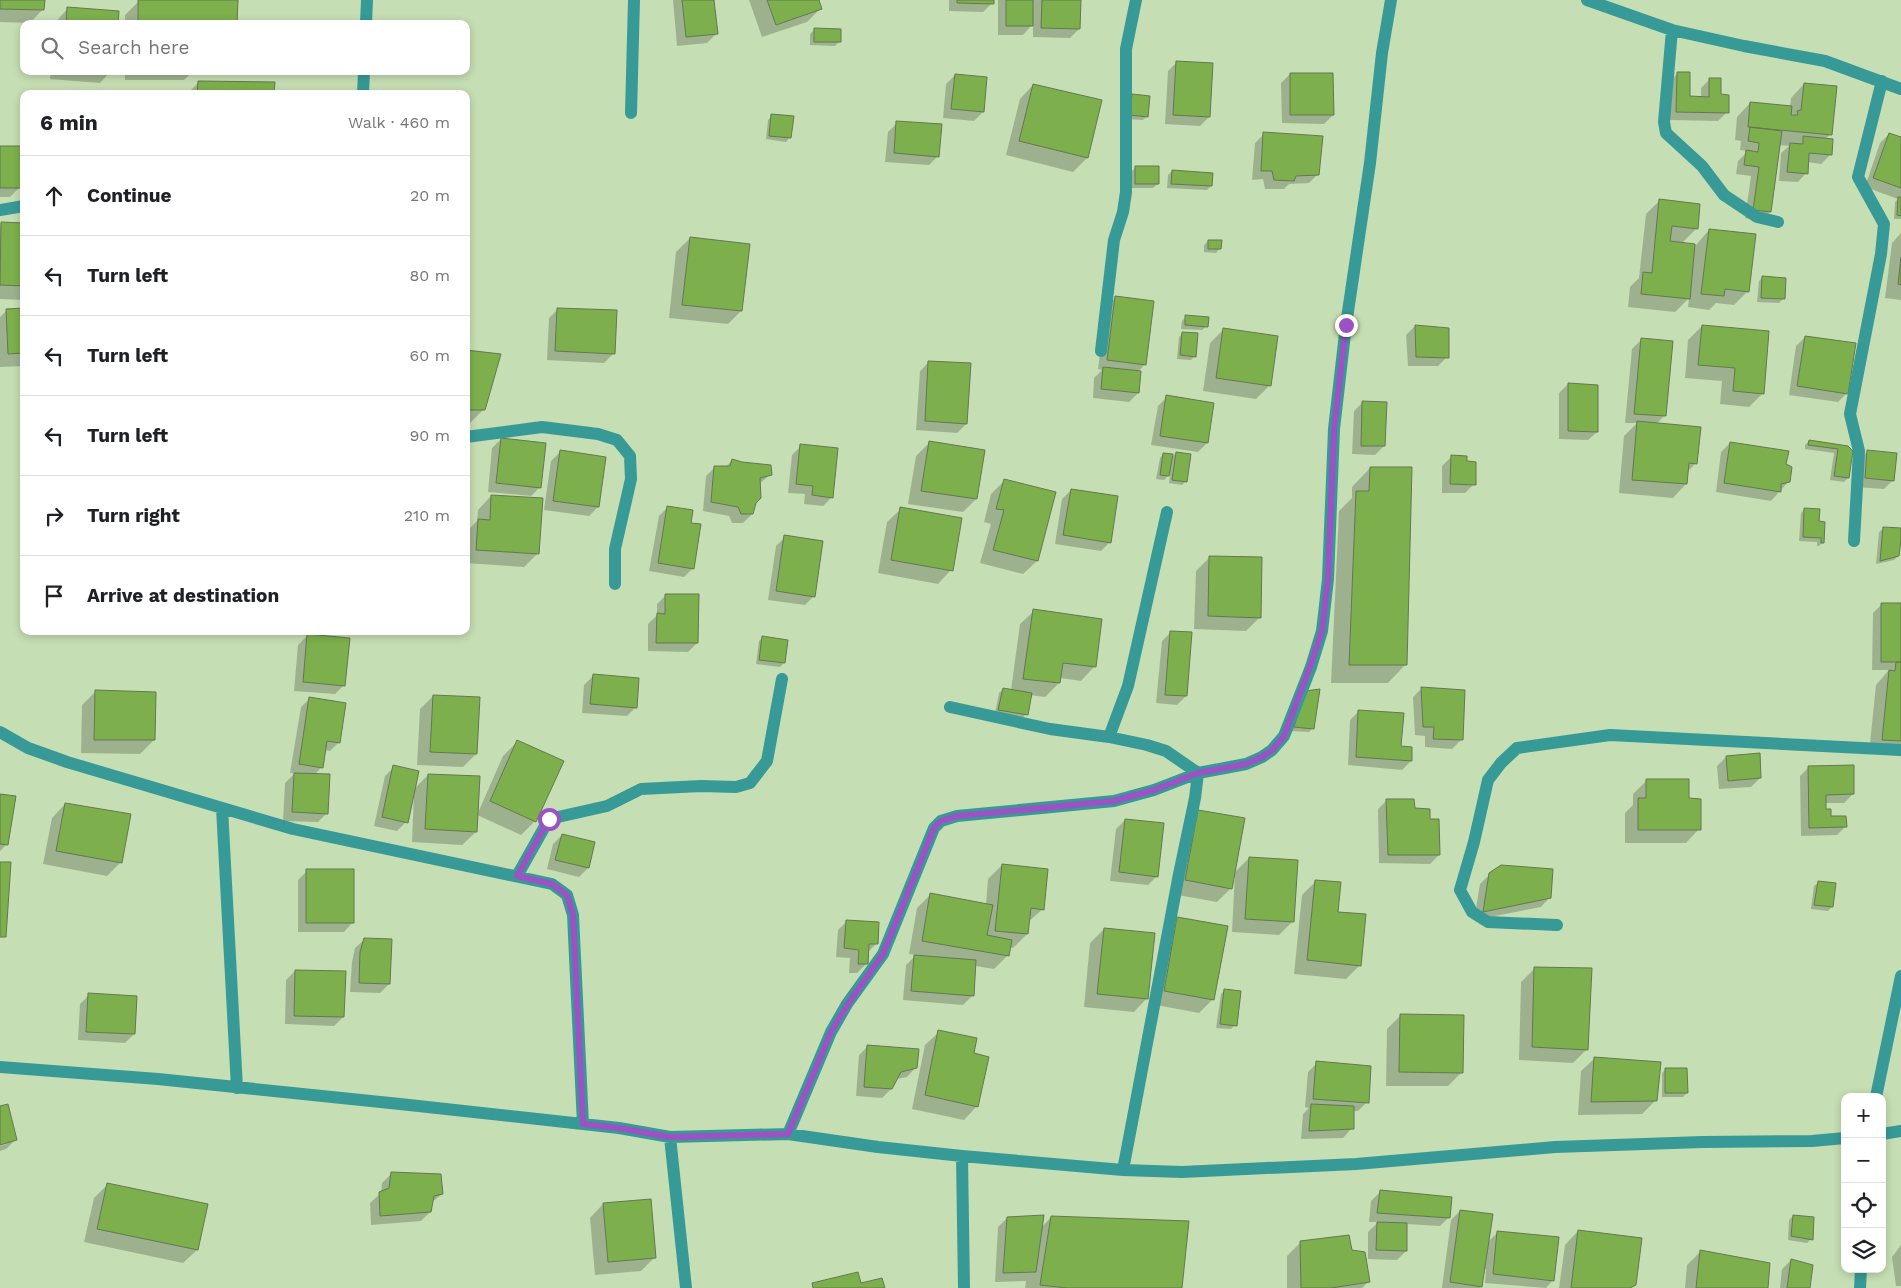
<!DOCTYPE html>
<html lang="en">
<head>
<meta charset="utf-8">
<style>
	:root { --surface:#fff; --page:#f6f6f6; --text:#202124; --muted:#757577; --line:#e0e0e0 }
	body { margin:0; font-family:"Work Sans",sans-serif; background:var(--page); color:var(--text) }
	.controls { position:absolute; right:15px; bottom:15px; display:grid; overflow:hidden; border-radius:10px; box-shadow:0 2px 8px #0003 }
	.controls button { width:45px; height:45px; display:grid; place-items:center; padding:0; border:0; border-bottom:1px solid var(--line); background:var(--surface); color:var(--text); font:25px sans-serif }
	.stop { position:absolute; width:15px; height:15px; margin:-11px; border:4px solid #9b52c5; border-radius:50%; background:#fff }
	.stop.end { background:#9b52c5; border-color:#fff; box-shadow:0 1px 5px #0008 }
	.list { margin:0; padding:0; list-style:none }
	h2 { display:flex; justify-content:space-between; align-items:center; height:65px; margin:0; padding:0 20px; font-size:21px }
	h2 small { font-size:16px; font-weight:400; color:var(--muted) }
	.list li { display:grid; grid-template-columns:32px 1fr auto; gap:15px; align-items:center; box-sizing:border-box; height:80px; padding:0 20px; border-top:1px solid var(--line) }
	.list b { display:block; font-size:19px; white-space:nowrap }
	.list em { font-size:16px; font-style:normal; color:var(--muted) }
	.icon { flex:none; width:28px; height:28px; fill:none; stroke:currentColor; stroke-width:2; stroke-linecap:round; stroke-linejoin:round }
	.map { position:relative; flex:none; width:1901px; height:1288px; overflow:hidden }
	.search { position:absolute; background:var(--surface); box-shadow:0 2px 8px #0003; left:20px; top:20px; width:450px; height:55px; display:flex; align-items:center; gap:12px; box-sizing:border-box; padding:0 18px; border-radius:10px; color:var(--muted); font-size:19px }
	.panel { position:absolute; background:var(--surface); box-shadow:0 2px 8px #0003; left:20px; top:90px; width:450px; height:545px; border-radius:10px }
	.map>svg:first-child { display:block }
	.shadow { fill:#0003 }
	.building { fill:#7db04c; stroke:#637851 }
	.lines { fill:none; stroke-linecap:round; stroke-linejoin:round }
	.minor { stroke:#379a97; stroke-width:12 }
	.route { stroke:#9b52c5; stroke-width:6 }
</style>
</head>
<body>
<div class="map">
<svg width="1901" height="1288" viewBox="0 0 1901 1288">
	<rect width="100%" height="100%" fill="#c6deb3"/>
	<path class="shadow" d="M0,0H43V9L30,23L0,22Z
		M673,0H713L716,34L707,43L677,46Z
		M749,0H818L821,8L807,22L762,37Z
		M949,0H992V3L983,12L949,11Z
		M998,0H1080L1079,29L1070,38L1033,37V24L1023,35H998Z
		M139,1L236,24H125V15Z
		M68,8L117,24H54Z
		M814,30L839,42L835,46L810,45V34Z
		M1177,62L1209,117L1200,126L1165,124L1168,71Z
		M51,71H111L100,83L50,79Z
		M125,71H193L184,80H125Z
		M1678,73L1689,97L1701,98V88L1710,79L1727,112L1718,121L1668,120L1669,82Z
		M1290,74L1333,115L1324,124L1282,123L1281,83Z
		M955,75L983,112L974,121L943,118L946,84Z
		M198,83L273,94H187Z
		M1804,84L1830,135L1825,139L1830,155L1821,164L1807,162L1806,173L1798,182L1779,181L1781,153L1789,146L1779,145L1770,212L1761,221L1745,218L1751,176L1736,174L1738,161L1748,151L1740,150L1741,141L1735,140L1737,117L1750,103L1790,107L1791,98Z
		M1033,85L1101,101L1087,158L1073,172L1006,155L1020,99Z
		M1128,100L1147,116L1143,120L1127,119Z
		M772,116L790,137L786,142L766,139L768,120Z
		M897,123L938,156L929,165L885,162L888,132Z
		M1264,134L1318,174L1309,183L1289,184L1284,189H1265L1263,179L1252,180L1255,143Z
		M1889,134L1901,138V219H1894L1895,202L1898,199L1865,187L1880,143Z
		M0,147L19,188L10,197H0Z
		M1136,167L1158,184L1153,188H1131L1132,171Z
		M1172,171L1211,186L1207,190L1167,188L1168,175Z
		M1659,201L1697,228L1681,244L1696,245L1709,230L1748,291L1734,305L1716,303L1709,310L1688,307L1689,298L1675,312L1628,307L1630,287L1639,278L1646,214Z
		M2,223L24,224V300L0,299V225Z
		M1901,233V300L1885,298L1892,243Z
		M690,238L741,311L728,324L669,318L676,252Z
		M1208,241L1220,248L1216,253L1204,252V245Z
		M1763,277L1783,299L1779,303L1757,302L1759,281Z
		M1115,298L1144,365L1138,372V393L1129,402L1093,398L1094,378L1102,370L1098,369L1106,307Z
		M558,309L613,354L604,363L547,360L549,318Z
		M7,310H24V366L0,367V317Z
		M1186,317L1207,326L1202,330L1181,329L1182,321Z
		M1415,326L1448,329L1447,357L1438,366H1408L1406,335Z
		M1702,326L1763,393L1749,407L1720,404L1722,381L1685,378L1688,340Z
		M1224,329L1270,385L1256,399L1203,391L1210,343Z
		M1183,333L1195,356L1191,360L1177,359L1179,337Z
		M1805,337L1847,393L1838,402L1789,395L1796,346Z
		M1641,340L1665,415L1656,424L1696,463L1687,472L1686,484L1673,498L1619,493L1624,436L1637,423H1625L1632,349Z
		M466,351L484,409L470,423H466Z
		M929,362L966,424L957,433L916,430L920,371Z
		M1568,384L1597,432L1588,440L1559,439V393Z
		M1167,397L1213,404L1207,443L1198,452L1151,445L1158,406Z
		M1363,402L1384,446L1375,455L1352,454L1354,411Z
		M501,439L540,487L531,496L488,492L492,448Z
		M1809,441L1848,447V478L1844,482L1830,480L1834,453L1805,449V445Z
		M930,442L976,499L963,512L908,504L916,456Z
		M1730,443L1785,465L1789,481L1771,501L1716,492L1721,452Z
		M801,446L832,497L823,506L804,504L805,494L788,493L792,455Z
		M1868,451L1893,480L1884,489L1856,487L1859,460Z
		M560,452L598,507L589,516L544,510L551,461Z
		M1176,453L1186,481L1182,485L1169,483L1170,474L1164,480L1156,479L1160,458L1164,454L1171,458Z
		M1451,457L1474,484L1465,493H1442V466Z
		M732,460L771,474L759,484L752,514L743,523H732L729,516L703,511L706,476L715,467H726Z
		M1370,468L1406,664L1388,683H1331L1339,511L1352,498V487Z
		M1005,480L1055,493L1037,561L1023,574L980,563L991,524L984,522L991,494Z
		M1071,490L1110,542L1101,551L1055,544L1062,499Z
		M491,496L538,553L524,567L466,563V532L477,521L478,510Z
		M668,507L689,524L693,568L684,577L649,571L659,516Z
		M901,509L951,570L938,584L878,573L887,522Z
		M1805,509L1818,522L1823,542L1819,546H1817V542L1799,541L1801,513Z
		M1884,528L1898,556L1894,560L1876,564L1879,532Z
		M785,537L814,596L805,605L768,600L776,546Z
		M1210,557L1260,617L1246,631L1194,629L1196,571Z
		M666,595L697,643L688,652L648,651V624L657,615V604Z
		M1882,604L1901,605V756L1869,753L1876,685L1889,670H1872L1873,613Z
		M1034,611L1101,620L1094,667L1081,681L1060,678L1059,683L1045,697L1030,695L1026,714L1022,719L995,714L999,693L1003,689L1011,690L1020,624Z
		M1171,632L1186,696L1177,705L1156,703L1162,641Z
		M307,636L344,685L335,694L294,691L298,645Z
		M763,637L784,663L780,667L756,664L759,641Z
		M593,676L636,707L627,716L582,713L584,685Z
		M1422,688L1461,740L1452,749L1425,747V736L1415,735L1413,697Z
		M95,692L154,740L140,754L81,753L82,705Z
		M433,696L476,754L463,767L417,765L420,709Z
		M1301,696L1313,728L1309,732L1291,731Z
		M310,698L339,742L330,751L324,750L322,767L314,775L327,813L318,822L283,821L285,783L295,773H290L301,707Z
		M1359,711L1400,747L1411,761L1402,770L1348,765L1350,720Z
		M517,742L535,821L521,835L477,815L476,832L462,845L412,842L414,793L406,822L397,831L374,826L385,776L394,767L413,790L428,775L477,815L503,756Z
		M1726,757L1760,778L1751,787L1719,789L1717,766Z
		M1809,767L1853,794L1844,803H1825V810L1830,817L1846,826L1837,835L1801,836L1800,776Z
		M1646,781L1688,799L1699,829L1686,843H1625V813L1633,805V794Z
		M0,795L7,844L0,851Z
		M1387,800L1429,821L1439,855L1430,864L1379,863L1378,809Z
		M65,804L121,862L107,876L43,864L52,818Z
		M1125,820L1157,876L1148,885L1110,881L1116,829Z
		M1185,825L1231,888L1217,902L1172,894Z
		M562,835L588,868L579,877L547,869L553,844Z
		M1249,858L1293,921L1279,935L1232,932L1235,872Z
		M1002,865L1043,909L1028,922L1027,934L1013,948L1009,947L1007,956L994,969L975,966L972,996L963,1005L903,1000L906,965L916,955L909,954L917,908L931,894L986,905L988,879Z
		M307,871L353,922L344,932H298V880Z
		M1490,874L1550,897L1541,907L1474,920L1480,884Z
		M1316,881L1360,965L1346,979L1294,974L1302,895Z
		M1819,882L1832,907L1828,911L1811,909L1814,886Z
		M847,921L876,944L867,953L866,964L857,973H849L850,958L836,957L838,930Z
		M1226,927L1213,999L1199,1013L1151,1004L1164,932Z
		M1104,929L1147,998L1134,1012L1084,1007L1090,943Z
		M365,939L389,984L380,993L350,992L352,962L355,948Z
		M1535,968L1587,1049L1573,1063L1519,1060L1521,982Z
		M295,971L343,1017L334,1026L285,1024L286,980Z
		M1225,990L1235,1025L1231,1029L1216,1028L1221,994Z
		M89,995L134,1034L125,1043L78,1040L80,1004Z
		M1401,1015L1461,1073L1448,1086H1386L1387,1029Z
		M939,1032L972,1054L977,1106L964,1120L912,1109L925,1045Z
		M868,1046L916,1067L907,1077L896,1079L891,1089L882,1098L856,1096L859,1055Z
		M1595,1058L1656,1100L1642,1114L1578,1115L1581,1071Z
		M1317,1063L1367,1102L1358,1111H1353L1352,1128L1343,1138L1301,1139L1303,1114L1309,1108L1305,1107L1308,1072Z
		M1666,1069L1687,1093L1683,1097H1662V1073Z
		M0,1108L15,1140L6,1149L0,1151V1146L7,1144V1142L0,1143Z
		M391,1174L442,1194L431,1203L430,1212L421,1221L371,1225L370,1203L381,1193L382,1183Z
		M108,1184L197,1250L183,1263L84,1242L94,1198Z
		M1380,1192L1449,1217L1440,1226L1406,1224V1251L1397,1260L1368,1259V1232L1378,1222H1369L1371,1201Z
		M603,1204L655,1257L641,1271L595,1275L590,1218Z
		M1460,1211L1488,1242L1498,1232L1553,1280L1546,1288L1485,1283L1486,1269H1484L1480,1288H1442L1451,1220Z
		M1793,1216L1811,1239L1807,1243L1788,1240L1789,1220Z
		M1051,1217L1180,1288H1025L1026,1281L995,1282L998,1227L1007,1218L1041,1228Z
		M1578,1231L1634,1284L1631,1288H1559L1565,1245Z
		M1301,1242L1351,1251L1369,1281L1362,1288H1287V1256Z
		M1901,1245V1286H1896L1892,1257Z
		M1701,1251L1767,1288H1685L1687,1265Z
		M1791,1260L1809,1288H1780L1782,1269Z"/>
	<path class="building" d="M0,0H45L44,10L0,9Z
		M138,0H238L237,24H138Z
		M682,0H714L718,34L686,37Z
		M767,0H819L822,9L776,25Z
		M957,0H994V4L957,3Z
		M1006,0H1033V26H1006Z
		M1042,0H1081L1080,29L1041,28Z
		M67,7L119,11L118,24H66Z
		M814,28L841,29V42H814Z
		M1176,61L1213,63L1210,117L1173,115Z
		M1677,72H1690V96L1709,97V78H1721V94L1729,95V113L1676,112Z
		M1290,73H1333L1334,115H1290Z
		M955,74L987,77L984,112L951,109Z
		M198,81L275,82L274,94H197Z
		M1804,83L1837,86L1832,135L1748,127L1750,102L1792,106L1791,115H1798L1797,111L1801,110Z
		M1033,84L1102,100L1088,158L1019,141Z
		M1132,94L1150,96L1148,117L1130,115Z
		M771,114L794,116L791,138L769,136Z
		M896,121L942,124L939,157L894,153Z
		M1750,127L1782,131L1771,212L1753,210L1759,167L1744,165L1746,150L1758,152L1759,143L1748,141Z
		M1263,132L1323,136L1319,175L1296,176L1294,181L1274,180L1272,171H1261Z
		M1889,133L1901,137V188L1873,178Z
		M1803,136L1833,139L1832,155L1809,153L1808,174L1787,172L1790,143L1803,144Z
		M0,146H21V188H0Z
		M1135,166H1159V184H1135Z
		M1172,170L1213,173L1212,186L1171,184Z
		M1898,197H1901V216L1897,215Z
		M1659,199L1700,204L1698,229L1672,226L1670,241L1695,244L1690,299L1641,294L1643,272L1652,273Z
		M1,222L24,223V286L0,285Z
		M1709,229L1756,234L1749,292L1725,289L1724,296L1701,294Z
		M690,237L750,244L742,311L682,305Z
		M1208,240H1222L1221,249H1208Z
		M1901,257V285L1898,284Z
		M1762,276L1786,278L1785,299L1761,298Z
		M1115,296L1154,301L1146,365L1107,360Z
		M24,308V353L8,354L6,309Z
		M557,308L617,310L615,354L555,351Z
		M1185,315L1209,317L1208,327L1185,325Z
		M1415,325L1449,328V358L1416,357Z
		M1702,325L1769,331L1764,394L1733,391L1735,368L1698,365Z
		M1223,328L1278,336L1271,386L1216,378Z
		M1182,332L1198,333L1196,357L1180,355Z
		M1805,336L1856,343L1848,394L1797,386Z
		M1641,338L1673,341L1666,416L1634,414Z
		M466,350L501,354L485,410H466Z
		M928,361L971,363L967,424L925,421Z
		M1103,367L1141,371L1139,393L1101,389Z
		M1568,383L1598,385V432L1568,431Z
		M1166,395L1214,403L1208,443L1160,436Z
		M1362,401L1387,402L1385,446H1361Z
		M1637,421L1701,427L1697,464L1689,463L1687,484L1632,480Z
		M501,438L546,443L541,488L496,483Z
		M1809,440L1848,446L1853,451L1849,478L1834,476L1838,449L1808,445Z
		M929,441L985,450L977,499L921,491Z
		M1730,442L1789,451L1786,464L1792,467L1790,482L1781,484V492L1724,483Z
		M800,444L838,448L833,498L812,495L813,486L796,484Z
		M560,450L606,457L599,507L553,501Z
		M1867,450L1897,453L1894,481L1865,478Z
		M1176,452L1191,454L1187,482L1172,480Z
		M1163,453L1173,454L1169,476L1160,475Z
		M1451,455L1467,456V461L1476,462V485L1450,484Z
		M732,459L742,462L771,465L772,475L760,478L761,498L756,503L753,514H741L738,507L711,502L714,466H730Z
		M1370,467H1412L1407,665H1349L1356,491H1369Z
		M1004,479L1056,492L1038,561L993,550L1004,510L996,509Z
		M1071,489L1118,496L1111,543L1063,535Z
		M491,495L543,498L539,554L476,550L478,519L490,520Z
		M667,506L693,510L691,523L701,524L694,569L658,563Z
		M900,507L962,518L953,571L891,560Z
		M1804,508L1820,509L1819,521L1825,522L1824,543H1821V538L1803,537Z
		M1883,527L1901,528V539L1899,556L1880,561Z
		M784,535L823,541L815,597L776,591Z
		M1209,556L1262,557L1261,618L1208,616Z
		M665,594H699L698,643H656L657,613L665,614Z
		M1881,603H1901V662H1881Z
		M1033,609L1102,619L1096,667L1063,663L1060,683L1023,679Z
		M1170,631L1192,632L1187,696L1165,695Z
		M307,634L350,638L345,686L303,682Z
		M762,636L788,640L785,663L759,660Z
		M1896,662H1901V741L1882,740L1889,670L1895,671Z
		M593,674L639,678L637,708L590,704Z
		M1421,687L1465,690L1463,740L1433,739L1434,727H1423Z
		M1003,688L1032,693L1028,715L998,710Z
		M1320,689L1314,729L1294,727L1305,691Z
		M95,690L156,692L155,740H94Z
		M433,695L480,697L477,754L430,752Z
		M309,697L346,703L340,743L327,741L323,768L299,764Z
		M1358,710L1404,713L1401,746L1412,747V761L1356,757Z
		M517,740L564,761L536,822L490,801Z
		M1760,753L1761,778L1728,781L1726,756Z
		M393,765L419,771L408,823L382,817Z
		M1854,765V794L1826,795V809H1831V816H1846L1847,827L1809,828L1808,766Z
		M294,773L330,774L328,814L292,812Z
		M428,774L480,776L477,832L425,829Z
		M1646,779H1689V798L1701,799V830H1638V798H1646Z
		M0,794L16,796L8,845L0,844Z
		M1386,799H1414L1415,808L1430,809V819H1439L1440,855H1388Z
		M65,803L131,814L122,863L56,851Z
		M1198,810L1245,818L1232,889L1185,880Z
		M1125,819L1164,823L1158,877L1119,872Z
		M562,834L595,842L589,868L555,860Z
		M1249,857L1298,860L1294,922L1245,919Z
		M0,862H11L6,937H0Z
		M1002,864L1048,869L1044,910L1031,908L1028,934L995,931Z
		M1501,865L1553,869L1551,898L1483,912L1489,873Z
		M306,869H354V923H306Z
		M1315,880L1341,882L1338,912L1366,914L1361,966L1307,960Z
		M1818,881L1836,883L1833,907L1814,905Z
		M930,893L993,905L987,935L1012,940L1009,956L922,941Z
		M1177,917L1228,926L1214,1000L1164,991Z
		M846,920L879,922L878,944H869L868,964H858L859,950L844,948Z
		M1104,928L1155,933L1148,999L1097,994Z
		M364,938L392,939L390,984L359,983L360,952Z
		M914,955L976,960L974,996L911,991Z
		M1534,967L1592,968L1588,1050L1532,1047Z
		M295,970L346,971L344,1017L294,1016Z
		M1224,989L1241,991L1237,1026L1220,1024Z
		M88,993L137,996L135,1034L86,1032Z
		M1400,1014L1464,1015L1463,1073L1399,1072Z
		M938,1030L977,1038L974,1053L989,1057L978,1107L925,1095Z
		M867,1045L919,1049L917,1068L901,1072L892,1089L864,1087Z
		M1594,1057L1661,1062L1657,1101L1591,1102Z
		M1316,1061L1371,1066L1369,1103L1313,1099Z
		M1665,1068H1687L1688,1093H1665Z
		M8,1104L17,1140L0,1145V1106Z
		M1311,1104L1354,1106V1129L1309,1131Z
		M391,1172L441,1174L443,1194L434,1196L431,1212L380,1216L379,1192L389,1188Z
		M107,1183L208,1204L198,1250L97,1229Z
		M1380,1190L1452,1197L1450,1218L1377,1213Z
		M651,1199L656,1258L608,1262L603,1203Z
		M1460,1210L1493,1214L1482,1287L1450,1282Z
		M1044,1215L1036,1272L1003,1273L1007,1217Z
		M1793,1215L1814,1217L1813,1240L1791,1236Z
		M1051,1216L1189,1221L1182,1288H1067L1040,1285Z
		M1377,1222L1407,1223V1251L1376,1250Z
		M1578,1230L1642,1238L1636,1285L1630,1288H1571Z
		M1497,1231L1559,1237L1554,1281L1493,1274Z
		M1349,1235L1352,1250L1365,1252L1370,1282L1331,1288H1301L1300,1241Z
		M1700,1250L1770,1263L1768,1288H1696Z
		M1791,1259L1813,1265L1810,1288H1787Z
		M858,1272L861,1283L882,1278L885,1288H813L812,1283Z"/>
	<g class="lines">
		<path class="minor" d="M1587,0L1672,30L1744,46L1825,61L1901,89
			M366,24L367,0
			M1672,30L1664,122L1666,133L1702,166L1724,195L1757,217L1778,222
			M363,94L364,71
			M631,113L634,0
			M0,210L24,206
			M1101,351L1114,240L1123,212L1126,192V49L1136,0
			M466,437L542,427L598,434L617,440L630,456L631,479L615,549V584
			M1854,541L1859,451L1850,414L1881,254L1884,224L1858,177L1882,81
			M950,707L1050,729L1109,737L1147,745L1166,751L1198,773
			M0,732L28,748L67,762L293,829L552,884L567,895L573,915L583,1124
			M1109,737L1128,686L1167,512
			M222,808L237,1088
			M517,876L549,819L607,806L641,789L701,786L736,787L750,783L767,761L782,679
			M1557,925L1488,922L1472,912L1460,890L1474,842L1488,780L1501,763L1517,748L1610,735L1901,750
			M0,1067L158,1079L400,1104L619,1128L670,1137L788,1134L878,1147L962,1156L1123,1170L1182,1172L1356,1164L1555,1147L1703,1142L1812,1141L1845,1138
			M1876,1097L1901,976
			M788,1134L831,1032L847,1004L883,954L934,828L941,821L957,816L1114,801L1154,790L1198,773L1246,764L1262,757L1272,750L1284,736L1311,667L1322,631L1328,579L1334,429L1346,325L1370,163L1382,53L1391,0
			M1882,1134L1901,1131
			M670,1137L686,1288
			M962,1156L964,1288
			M1123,1170L1179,874L1195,798L1198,773
			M1860,1288L1861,1269"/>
	</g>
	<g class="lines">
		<path class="route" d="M549,819L517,876L552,884L567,895L573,915L583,1124L619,1128L670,1137L788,1134L831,1032L848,1004L883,954L934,828L941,821L957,816L1114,801L1154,790L1198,773L1246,764L1262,757L1272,750L1284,736L1310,667L1322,631L1328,579L1334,429L1346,325"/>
	</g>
</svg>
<div class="controls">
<button>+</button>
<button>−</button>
<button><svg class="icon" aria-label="locate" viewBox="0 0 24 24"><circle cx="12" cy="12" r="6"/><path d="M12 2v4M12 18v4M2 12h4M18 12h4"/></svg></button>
<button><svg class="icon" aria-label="layers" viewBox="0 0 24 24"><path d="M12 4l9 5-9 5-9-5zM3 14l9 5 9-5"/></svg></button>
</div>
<div class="stop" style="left:549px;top:819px"></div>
<div class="stop end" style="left:1346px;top:325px"></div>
<div class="search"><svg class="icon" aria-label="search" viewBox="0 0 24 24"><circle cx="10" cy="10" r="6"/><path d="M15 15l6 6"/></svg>Search here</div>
<section class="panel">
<h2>6 min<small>Walk · 460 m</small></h2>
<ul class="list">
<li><svg class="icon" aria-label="ahead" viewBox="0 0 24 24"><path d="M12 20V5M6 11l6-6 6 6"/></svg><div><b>Continue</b></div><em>20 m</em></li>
<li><svg class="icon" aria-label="left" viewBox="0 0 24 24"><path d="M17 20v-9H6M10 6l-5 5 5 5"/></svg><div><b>Turn left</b></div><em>80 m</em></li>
<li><svg class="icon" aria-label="left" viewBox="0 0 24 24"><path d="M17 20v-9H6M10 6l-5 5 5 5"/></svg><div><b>Turn left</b></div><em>60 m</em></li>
<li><svg class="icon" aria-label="left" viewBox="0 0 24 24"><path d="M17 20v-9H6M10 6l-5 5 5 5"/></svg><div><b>Turn left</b></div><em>90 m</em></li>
<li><svg class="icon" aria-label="right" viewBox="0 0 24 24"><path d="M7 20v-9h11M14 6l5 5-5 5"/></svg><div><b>Turn right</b></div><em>210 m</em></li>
<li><svg class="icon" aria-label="arrive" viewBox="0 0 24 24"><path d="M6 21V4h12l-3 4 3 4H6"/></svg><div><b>Arrive at destination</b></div></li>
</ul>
</section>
</div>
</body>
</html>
